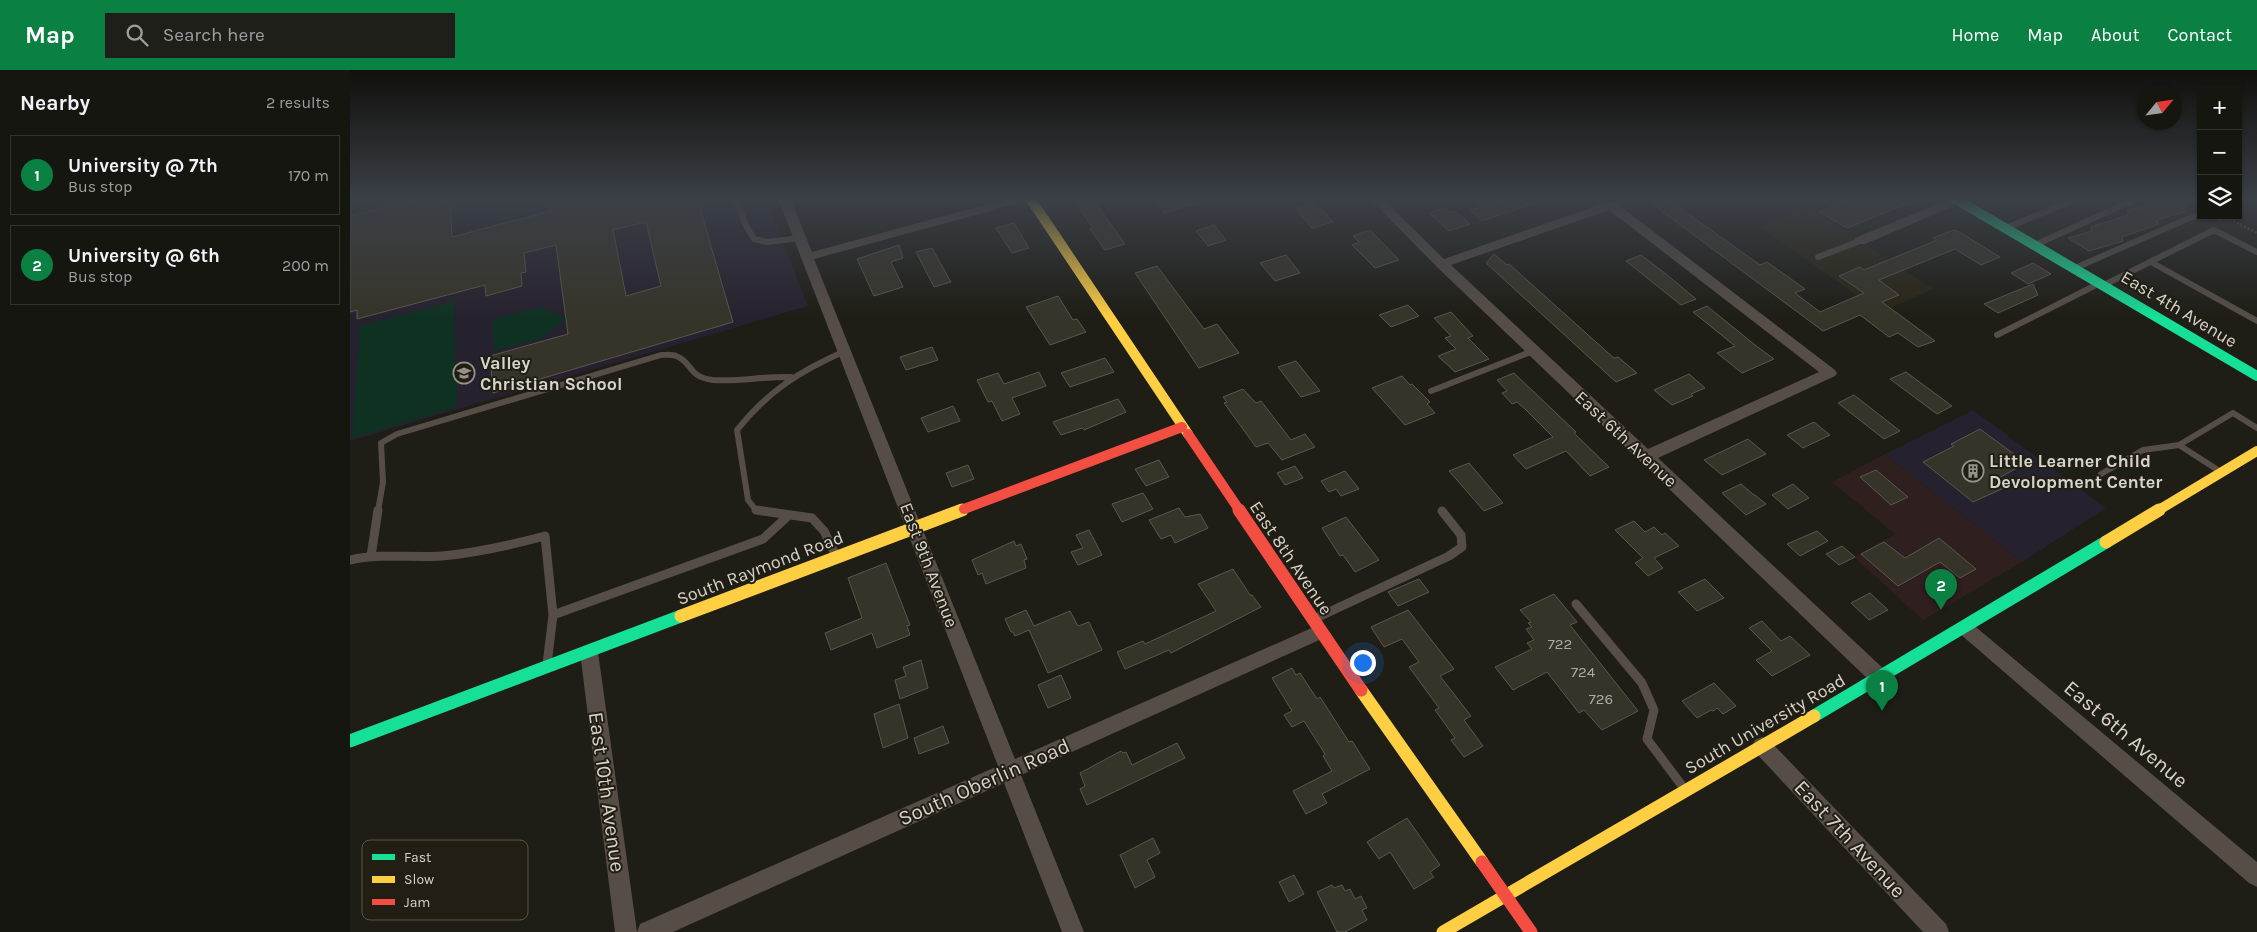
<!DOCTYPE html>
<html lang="en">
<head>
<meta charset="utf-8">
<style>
	:root { --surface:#161610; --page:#1f1f19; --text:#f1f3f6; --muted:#9e9f9f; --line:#353530; --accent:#0b8043 }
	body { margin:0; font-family:Karla,sans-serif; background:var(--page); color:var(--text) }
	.controls { position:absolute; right:15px; top:15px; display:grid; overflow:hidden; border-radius:0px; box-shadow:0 1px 4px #0004 }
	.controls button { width:45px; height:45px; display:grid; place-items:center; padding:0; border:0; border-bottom:1px solid var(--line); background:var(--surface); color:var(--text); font:25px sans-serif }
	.compass { position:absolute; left:1787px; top:15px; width:45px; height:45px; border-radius:50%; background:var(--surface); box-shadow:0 1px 4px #0004; rotate:61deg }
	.you { position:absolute; left:1012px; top:592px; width:18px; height:18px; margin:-12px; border:4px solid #fff; border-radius:50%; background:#1a73e8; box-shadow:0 0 0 8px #1a73e833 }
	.badge { display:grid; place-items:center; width:32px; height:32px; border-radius:50%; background:var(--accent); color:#fff; font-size:16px; font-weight:700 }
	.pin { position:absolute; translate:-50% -41px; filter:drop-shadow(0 1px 2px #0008) }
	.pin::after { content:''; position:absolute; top:26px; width:18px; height:15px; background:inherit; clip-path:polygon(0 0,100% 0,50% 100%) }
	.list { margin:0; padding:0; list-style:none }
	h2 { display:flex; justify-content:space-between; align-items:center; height:65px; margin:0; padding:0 20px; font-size:21px }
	h2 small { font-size:16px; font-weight:400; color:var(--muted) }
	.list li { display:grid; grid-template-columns:32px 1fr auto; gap:15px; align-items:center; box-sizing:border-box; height:80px; margin:0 10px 10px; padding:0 10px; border:1px solid var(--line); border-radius:0px }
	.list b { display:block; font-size:19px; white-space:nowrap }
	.list p { margin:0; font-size:16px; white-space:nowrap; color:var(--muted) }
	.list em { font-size:16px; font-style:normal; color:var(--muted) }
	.icon { flex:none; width:28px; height:28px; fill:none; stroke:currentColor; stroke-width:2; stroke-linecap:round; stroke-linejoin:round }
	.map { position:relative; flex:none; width:1907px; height:862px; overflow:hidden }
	header { display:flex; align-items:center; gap:30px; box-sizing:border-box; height:70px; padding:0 25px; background:var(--accent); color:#fff }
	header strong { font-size:24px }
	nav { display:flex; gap:28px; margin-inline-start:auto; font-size:18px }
	.search { width:350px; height:45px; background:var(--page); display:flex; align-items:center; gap:12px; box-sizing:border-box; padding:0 18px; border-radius:0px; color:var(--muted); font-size:19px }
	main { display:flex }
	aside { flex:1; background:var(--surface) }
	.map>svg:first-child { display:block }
	.commercial { fill:#2f1f1e }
	.built { fill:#292413 }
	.education { fill:#26212e }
	.green { fill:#0f3122 }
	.building { fill:#363429; stroke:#585751; fill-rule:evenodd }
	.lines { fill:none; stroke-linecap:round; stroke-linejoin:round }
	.path { stroke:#59534e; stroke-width:2.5; stroke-dasharray:2 2; stroke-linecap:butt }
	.lane-far1 { stroke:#564d47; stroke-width:6 }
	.lane { stroke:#564d47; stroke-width:9 }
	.street { fill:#564d47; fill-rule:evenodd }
	.fast-far1 { stroke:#16e098; stroke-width:10 }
	.fast { stroke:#16e098; stroke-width:13 }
	.slow-far1 { stroke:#ffcf43; stroke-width:10 }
	.slow { stroke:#ffcf43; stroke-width:13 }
	.jam-far1 { stroke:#f24e42; stroke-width:10 }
	.jam { stroke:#f24e42; stroke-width:13 }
	.labels { text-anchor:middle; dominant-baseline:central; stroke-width:4; stroke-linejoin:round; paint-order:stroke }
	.number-label { font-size:15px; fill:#adaba2 }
	.street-label { font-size:18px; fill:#d5d3cb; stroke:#221e13 }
	.poi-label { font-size:18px; font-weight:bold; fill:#d5d3cb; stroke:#221e13; text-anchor:start }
	.near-street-label { font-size:21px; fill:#d5d3cb; stroke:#221e13 }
	.key { fill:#221e13; stroke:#58544a; stroke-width:1 }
	.key-label { font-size:14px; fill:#d5d3cb }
</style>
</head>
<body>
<header>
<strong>Map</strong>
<div class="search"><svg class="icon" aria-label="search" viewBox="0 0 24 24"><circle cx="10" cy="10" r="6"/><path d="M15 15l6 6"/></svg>Search here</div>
<nav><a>Home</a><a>Map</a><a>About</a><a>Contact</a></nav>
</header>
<main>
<aside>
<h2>Nearby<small>2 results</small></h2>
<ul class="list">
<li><span class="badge">1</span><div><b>University @ 7th</b><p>Bus stop</p></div><em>170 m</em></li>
<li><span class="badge">2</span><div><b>University @ 6th</b><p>Bus stop</p></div><em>200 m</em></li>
</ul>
</aside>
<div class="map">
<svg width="1907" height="862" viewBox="0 0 1907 862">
	<rect width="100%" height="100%" fill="#1e1d16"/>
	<path class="commercial" d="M1535,384L1672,492L1573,550L1504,487L1545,464L1482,412Z"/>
	<path class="built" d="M1459,137L1583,219L1531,242L1409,157Z"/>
	<path class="education" d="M0,128H416L458,236L0,371Z
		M1623,340L1756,438L1672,492L1535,384Z"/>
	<path class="green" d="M104,231L107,337L2,368L10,256Z
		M191,237L217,249L192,268L144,281L142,249Z"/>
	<path class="building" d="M199,128H347L383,252L143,323L140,286L218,264L206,175L174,183L176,202L171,203L172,216L136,226L135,215L7,249V240L0,242V146L69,129V137L100,129L102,167L201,141ZM296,152L311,216L276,226L263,160Z
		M722,128H742L775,174L755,180L740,159L743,158Z
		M801,128H854L855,131L814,143Z
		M1158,128H1193V130L1132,151L1120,140Z
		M1294,128H1316L1410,195L1417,192L1455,219L1445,223L1470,242L1514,223L1489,206L1510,197L1514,200L1587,170L1583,168L1601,161L1606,160L1650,187L1631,195L1605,179L1529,210L1549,225L1532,232L1585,271L1568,277L1548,263L1539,267L1510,245L1473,261Z
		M1502,128H1571L1497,158L1469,142Z
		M1805,128H1835L1837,141L1807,150L1809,154L1772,167L1773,171L1739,181L1718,168L1742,161L1741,157L1778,145L1777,141L1807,132Z
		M963,133L969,140L971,139L983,152L962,158L945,138Z
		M1095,138L1100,142L1105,141L1120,154L1099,161L1079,143Z
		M664,153L679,178L662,183L646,158Z
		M864,155L876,170L858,176L846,161Z
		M1020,160L1049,190L1025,198L1002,175L1009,172L1003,166Z
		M549,175L553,188L541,192L553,217L524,226L507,189Z
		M582,178L601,212L584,217L566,182Z
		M1144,184L1157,195L1159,194L1256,281L1264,288L1268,287L1287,303L1266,312L1136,193Z
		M936,185L950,203L925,211L910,193Z
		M1291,185L1316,204L1346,229L1331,235L1276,191Z
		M1683,193L1701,204L1678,214L1661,203Z
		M807,196L854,259L867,254L889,283L849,298L785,203Z
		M1683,214L1688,225L1648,243L1634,234Z
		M708,226L723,250L727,249L736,262L700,275L676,237Z
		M1058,235L1069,246L1041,257L1029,245Z
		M1357,236L1405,275L1424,289L1392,303L1367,283L1385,276L1343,242Z
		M1101,242L1123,266L1118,268L1139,289L1105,302L1088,286L1106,279L1095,268L1101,266L1084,248Z
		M582,277L588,290L556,300L550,287Z
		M755,288L764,302L720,317L711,303Z
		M946,291L970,321L951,327L928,297Z
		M689,302L696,316L662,328L670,344L652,351L642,331L638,332L627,310L648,303L654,314Z
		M1556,302L1602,336L1587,344L1540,309Z
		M1164,303L1226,362L1224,363L1259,397L1240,406L1216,381L1176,399L1163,385L1203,367L1175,339L1167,332L1162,334L1152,323L1157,321L1147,310Z
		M1339,304L1355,318L1341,324L1343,326L1322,335L1304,320Z
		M1052,306L1060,315L1062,314L1080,332L1077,334L1085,343L1055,355L1022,318Z
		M893,319L906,333L911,331L941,370L955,364L965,377L932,390L918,373L906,377L874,333L877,332L873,327Z
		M1504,325L1550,361L1534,369L1488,333Z
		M768,329L776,342L734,360L732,358L711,365L703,352Z
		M603,336L610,351L578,362L571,348Z
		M1464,352L1480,365L1453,378L1437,365Z
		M1630,359L1676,393L1647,409L1656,417L1623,432L1573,392L1604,376L1601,374Z
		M1398,369L1416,384L1372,405L1354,390Z
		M809,390L819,407L796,416L785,399Z
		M1119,393L1153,433L1134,441L1099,401Z
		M618,395L624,409L602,417L596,403Z
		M945,396L953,408L935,415L927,403Z
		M1526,400L1558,427L1541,435L1510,407Z
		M995,401L1009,419L991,426L986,419L979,422L971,411Z
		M1391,414L1404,425H1405L1416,434L1396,445L1372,423Z
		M1443,414L1459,428L1438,439L1422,425Z
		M793,423L803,439L772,452L762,434Z
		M829,438L835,447L850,444L858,458L825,473L821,465L811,469L799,450Z
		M996,447L1029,490L1005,502L993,485L990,486L972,458Z
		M1284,451L1295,462L1304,457L1312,465L1315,463L1329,476L1304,488L1313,498L1298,506L1285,493L1293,488L1265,460Z
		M739,460L752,485L728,495L721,482L733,478L726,465Z
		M1467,461L1478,471L1450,486L1437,474Z
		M1589,468L1626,499L1610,508L1590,492L1548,516L1511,484L1534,472L1555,488Z
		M664,471L666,476L671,474L677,489L674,490L676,498L636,514L632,503L628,505L622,490Z
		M1492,476L1505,487L1489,495L1476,484Z
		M536,493L560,555L557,556L560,565L527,578L522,563L481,580L475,563L512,548L498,508Z
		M883,499L900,525H902L911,537L821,583L819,580L775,599L767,582L793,571L795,574L866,541L848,514Z
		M1069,509L1079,522L1048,536L1038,522Z
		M1355,509L1374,528L1347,541L1328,522Z
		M1520,523L1538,540L1519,550L1501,533Z
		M1204,524L1227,552L1220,555L1288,641L1252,660L1234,640L1229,643L1197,602L1163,620L1145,597L1182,579L1177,573L1184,570L1176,559L1182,557L1178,553L1181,552L1170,540Z
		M676,540L684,556L720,541L728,556L739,552L752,580L698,603L679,560L665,566L663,562H661L655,549Z
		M1058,540L1104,599L1090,606L1121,646L1114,650L1133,676L1114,687L1101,670L1105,668L1085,640L1089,638L1059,597L1069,592L1052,569L1034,577L1021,557Z
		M1412,551L1431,571L1440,566L1460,585L1422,606L1406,590L1422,581L1399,558Z
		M571,590L578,618L550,629L545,610L556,606L553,597Z
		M942,598L946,605L950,603L967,629L970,627L999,672L1002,671L1020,699L972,724L977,733L956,744L943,721L982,701L973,686L975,684L954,651L942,657L934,645L942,641L922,608Z
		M711,605L721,628L698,638L688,615Z
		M1364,613L1386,636L1373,644L1367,638L1363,641L1361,640L1347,648L1332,631Z
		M549,634L558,668L533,678L524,644Z
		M593,656L599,673L569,684L564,668Z
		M827,673L835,688L737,735L730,719L735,716L730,703L771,681L773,683L776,682L782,695Z
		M1057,748L1090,795L1080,802L1084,807L1064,819L1040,782L1029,789L1017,772Z
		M803,768L810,783L797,790L805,807L785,818L770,785Z
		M944,805L954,824L939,832L929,812Z
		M982,815L984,818L992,815L995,821L1000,819L1005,829L1011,826L1017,838L1012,840L1017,850L995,862H987L967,822Z"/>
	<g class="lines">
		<path class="path" d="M1869,150L1876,147L1907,163"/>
		<path class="lane-far1" d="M386,128L395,154L404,169L417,172L450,168
			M1656,158L1729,128
			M1685,175L1788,128
			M1468,187L1510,171
			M1801,192L1907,251
			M1725,198L1851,143
			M1754,215L1864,160L1907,182
			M1647,265L1750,213
			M1081,321L1183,281
			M1829,375L1871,402
			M1751,404L1793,380L1829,375L1883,343L1907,358
			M28,441L33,412L31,373L47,364L311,285C316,285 322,284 326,286C343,292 337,307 363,310C388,312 415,306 441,307
			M414,441L406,440L398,430L387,360C418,321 450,301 495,281"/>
		<path class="lane" d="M406,440L462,448L474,461L487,488
			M21,486L28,440
			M0,490C31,483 61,488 92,486C127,483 161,475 195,466L203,545
			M1226,534L1292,613L1304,640L1297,669L1333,717
			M964,549L1099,486L1112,477L1111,465L1092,441
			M197,594L203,545L413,469L439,445"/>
		<path class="street" d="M428,128H440L462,182L660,128H678L676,131L464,189L665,689L964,557L970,554L976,557L979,562L976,567L671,705L734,862H712L654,713L323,862H265L230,582L233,577L239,574L245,577L248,582L287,862L290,854L648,696Z
			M1019,128H1032L1094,189L1257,132H1265L1485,300L1487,303L1485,306L1308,388L1536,601L1538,607L1536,613L1529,615L1522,613L1087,197ZM1259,140L1469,302L1298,379L1101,195Z
			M1602,128H1611L1613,130L1611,133L1515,174H1505L1504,171L1505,168Z
			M1615,551L1621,553L1907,792V817L1899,813L1609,563L1606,558L1609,553Z
			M1412,667L1419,670L1596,854L1599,862H1573L1405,682L1402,676L1405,670Z"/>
		<path class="fast-far1" d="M1604,128L1907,306"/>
		<path class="fast" d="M1464,646L1756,472
			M0,671L331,546"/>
		<path class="slow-far1" d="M680,128L838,364
			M608,441L614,439
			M1807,441L1907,381"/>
		<path class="slow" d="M1756,472L1809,440
			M331,546L612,440
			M1011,620L1132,792
			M1093,862L1464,646"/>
		<path class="jam-far1" d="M838,364L890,441
			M614,439L832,357"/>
		<path class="jam" d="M889,440L1011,620
			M1132,792L1181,862"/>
	</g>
	<linearGradient id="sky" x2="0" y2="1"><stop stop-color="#10100c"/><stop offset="0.52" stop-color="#3b4047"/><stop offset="1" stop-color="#3b4047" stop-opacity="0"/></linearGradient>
	<rect width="1907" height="248" fill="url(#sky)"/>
	<defs>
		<g id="school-ring" transform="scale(1.125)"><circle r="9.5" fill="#221e13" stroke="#95938c" stroke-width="1.5"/><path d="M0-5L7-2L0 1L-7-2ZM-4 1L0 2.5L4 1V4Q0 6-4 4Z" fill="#95938c"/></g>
		<g id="building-ring" transform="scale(1.125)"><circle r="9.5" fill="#221e13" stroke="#95938c" stroke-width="1.5"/><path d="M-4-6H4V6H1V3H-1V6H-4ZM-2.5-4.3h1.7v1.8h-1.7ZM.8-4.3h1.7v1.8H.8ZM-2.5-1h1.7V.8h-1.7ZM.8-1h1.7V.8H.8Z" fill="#95938c"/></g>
	</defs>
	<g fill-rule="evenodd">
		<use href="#school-ring" x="114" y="303"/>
		<use href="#building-ring" x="1623" y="401"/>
	</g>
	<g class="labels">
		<g class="number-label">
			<text x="1210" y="574">722</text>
			<text x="1233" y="602">724</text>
			<text x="1251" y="629">726</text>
		</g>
		<g class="street-label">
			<text transform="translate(1829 239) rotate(31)">East 4th Avenue</text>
			<text transform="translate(1276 369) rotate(43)">East 6th Avenue</text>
			<text transform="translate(941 488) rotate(56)">East 8th Avenue</text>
			<text transform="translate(579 495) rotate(69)">East 9th Avenue</text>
			<text transform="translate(410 498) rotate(-21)">South Raymond Road</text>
			<text transform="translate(1415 654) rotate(-30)">South University Road</text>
		</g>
		<g class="poi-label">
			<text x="130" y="293">Valley<tspan x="130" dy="21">Christian School</tspan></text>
			<text x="1639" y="391">Little Learner Child<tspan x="1639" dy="21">Devolopment Center</tspan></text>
		</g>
		<g class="near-street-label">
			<text transform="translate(1776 664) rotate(40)">East 6th Avenue</text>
			<text transform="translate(634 712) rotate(-24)">South Oberlin Road</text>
			<text transform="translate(257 722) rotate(82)">East 10th Avenue</text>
			<text transform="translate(1500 769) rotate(47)">East 7th Avenue</text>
		</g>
	</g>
	<rect x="12" y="770" width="166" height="80" rx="8" class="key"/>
	<rect x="22" y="784" width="23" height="6" fill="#16e098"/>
	<rect x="22" y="806" width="23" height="7" fill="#ffcf43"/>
	<rect x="22" y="829" width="23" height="6" fill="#f24e42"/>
	<g class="key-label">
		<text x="54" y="792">Fast</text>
		<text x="54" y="814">Slow</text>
		<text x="54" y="837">Jam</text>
	</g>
</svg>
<div class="controls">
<button>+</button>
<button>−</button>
<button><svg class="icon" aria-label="layers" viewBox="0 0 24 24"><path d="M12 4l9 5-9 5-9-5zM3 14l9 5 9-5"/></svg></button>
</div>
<svg class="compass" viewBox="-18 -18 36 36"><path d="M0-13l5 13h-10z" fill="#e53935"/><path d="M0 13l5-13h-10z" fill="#9e9f9f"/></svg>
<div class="you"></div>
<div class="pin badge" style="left:1532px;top:641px">1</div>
<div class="pin badge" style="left:1591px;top:540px">2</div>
</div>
</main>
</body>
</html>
